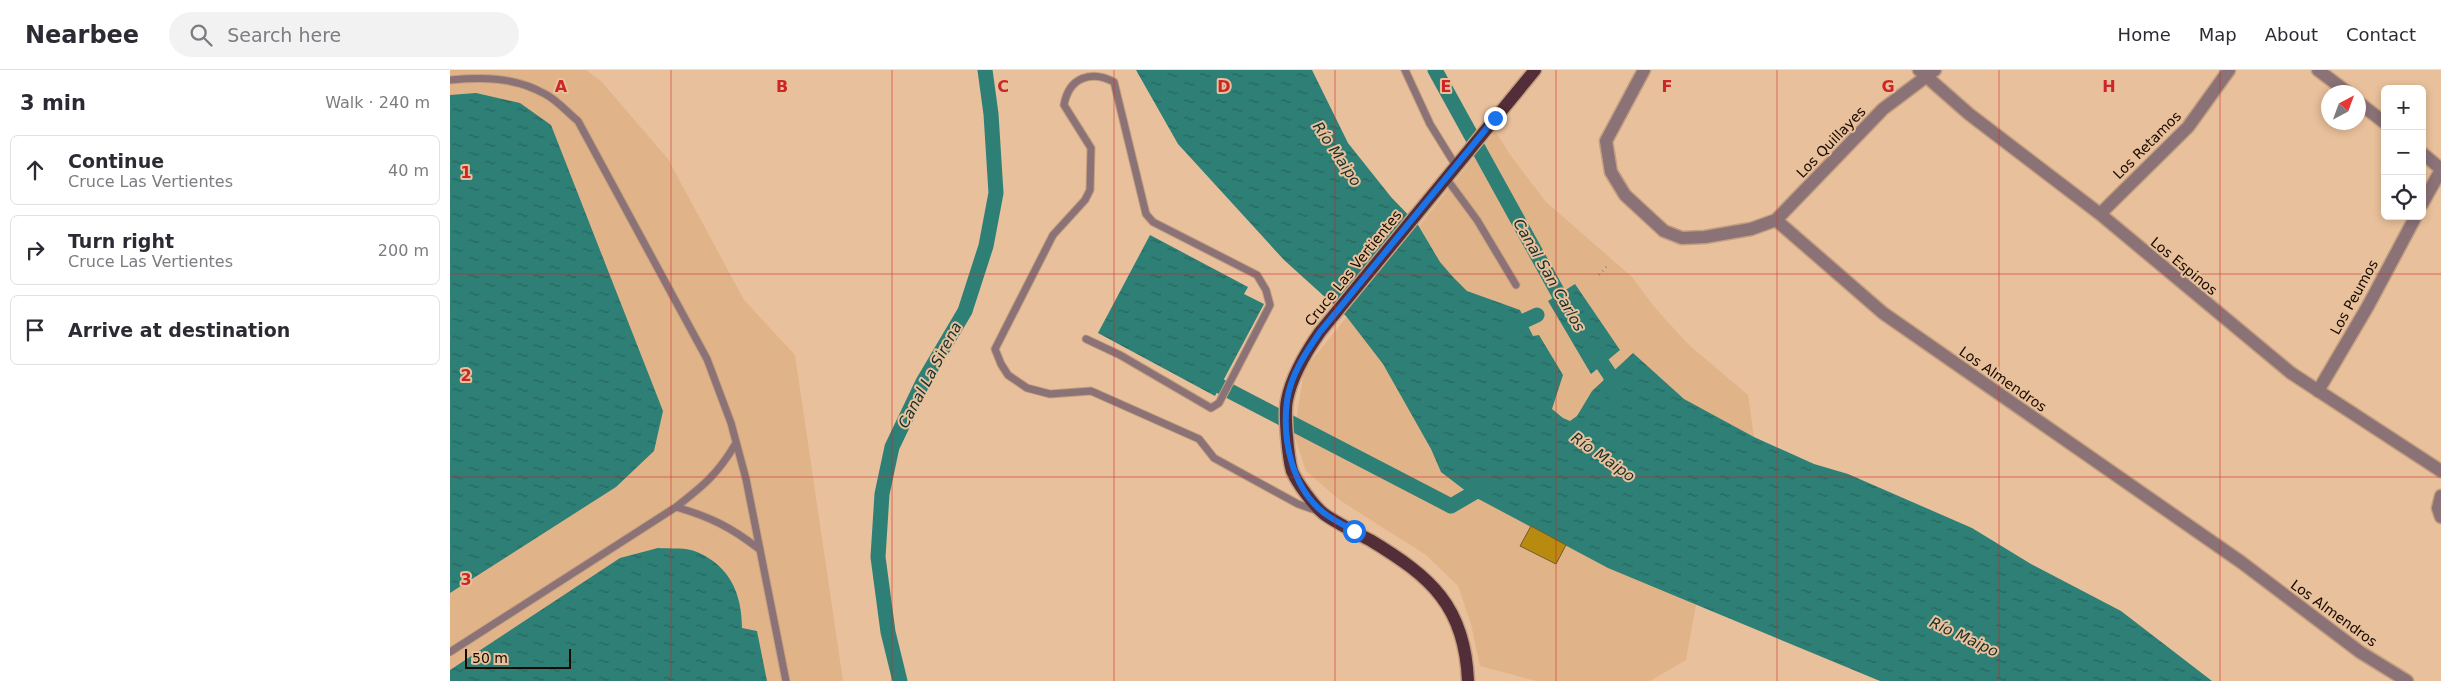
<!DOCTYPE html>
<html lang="en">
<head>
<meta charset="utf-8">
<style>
	:root { --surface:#fff; --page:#f2f2f3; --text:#2b2b33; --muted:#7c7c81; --line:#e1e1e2 }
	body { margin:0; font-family:"DejaVu Sans",sans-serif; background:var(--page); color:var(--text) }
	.controls { position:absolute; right:15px; top:15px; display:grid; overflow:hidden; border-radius:8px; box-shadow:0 2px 8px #0003 }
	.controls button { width:45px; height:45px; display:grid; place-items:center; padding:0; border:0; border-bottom:1px solid var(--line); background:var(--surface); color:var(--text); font:25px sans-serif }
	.compass { position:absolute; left:1871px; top:15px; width:45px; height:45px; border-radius:50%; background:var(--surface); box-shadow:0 2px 8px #0003; rotate:41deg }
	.scale { position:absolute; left:15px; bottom:12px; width:106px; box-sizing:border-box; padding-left:5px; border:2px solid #180a01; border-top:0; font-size:14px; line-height:18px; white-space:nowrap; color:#180a01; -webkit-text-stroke:4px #e8c09b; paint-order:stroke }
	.stop { position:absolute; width:15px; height:15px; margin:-11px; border:4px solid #1a73e8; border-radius:50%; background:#fff }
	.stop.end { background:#1a73e8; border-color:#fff; box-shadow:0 1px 5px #0008 }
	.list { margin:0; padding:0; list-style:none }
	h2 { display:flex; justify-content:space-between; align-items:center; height:65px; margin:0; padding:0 20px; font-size:21px }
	h2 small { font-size:16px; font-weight:400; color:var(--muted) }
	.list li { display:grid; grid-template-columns:32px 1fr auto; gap:15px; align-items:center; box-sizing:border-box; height:70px; margin:0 10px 10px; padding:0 10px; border:1px solid var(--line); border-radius:8px }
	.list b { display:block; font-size:19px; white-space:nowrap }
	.list p { margin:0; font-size:16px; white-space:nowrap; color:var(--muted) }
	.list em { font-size:16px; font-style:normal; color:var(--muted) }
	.icon { flex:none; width:28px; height:28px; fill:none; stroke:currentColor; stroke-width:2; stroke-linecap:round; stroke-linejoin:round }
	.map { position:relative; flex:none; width:1991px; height:611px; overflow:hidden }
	header { display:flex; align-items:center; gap:30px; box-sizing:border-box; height:70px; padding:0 25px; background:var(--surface); border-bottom:1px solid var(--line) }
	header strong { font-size:24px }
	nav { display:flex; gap:28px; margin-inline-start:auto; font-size:18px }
	.search { width:350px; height:45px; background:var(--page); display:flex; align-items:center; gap:12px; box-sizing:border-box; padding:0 18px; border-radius:28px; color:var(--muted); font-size:19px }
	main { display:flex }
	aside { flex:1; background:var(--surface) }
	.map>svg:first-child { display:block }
	.built { fill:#e1b389 }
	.water { fill:url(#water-ripples) }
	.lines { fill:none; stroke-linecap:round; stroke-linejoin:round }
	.canal { stroke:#2e7f76; stroke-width:15 }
	.building { fill:#b88a0f; stroke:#705b2f }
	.service-casing { stroke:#c39f7f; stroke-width:9 }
	.minor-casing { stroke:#c39f7f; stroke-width:15 }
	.primary-casing { stroke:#c39f7f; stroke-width:15 }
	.path { stroke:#a8886c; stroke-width:2.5; stroke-dasharray:1 4; stroke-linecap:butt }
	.service { stroke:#8a7277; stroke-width:7 }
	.minor { stroke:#8a7277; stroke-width:12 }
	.primary { stroke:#532d37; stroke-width:12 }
	.route { stroke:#1a73e8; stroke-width:6 }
	.grid { fill:none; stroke:#cc2626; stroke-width:1; stroke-opacity:0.55 }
	.labels { text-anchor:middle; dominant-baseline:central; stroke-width:4; stroke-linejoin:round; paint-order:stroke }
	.street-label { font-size:14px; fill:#180a01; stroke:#e8c09b }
	.water-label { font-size:15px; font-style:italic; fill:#17302d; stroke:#e8c09b }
	.grid-label { font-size:16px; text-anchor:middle; font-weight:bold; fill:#cc2626; stroke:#e8c09b; stroke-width:4; stroke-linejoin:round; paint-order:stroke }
</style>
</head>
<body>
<header>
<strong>Nearbee</strong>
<div class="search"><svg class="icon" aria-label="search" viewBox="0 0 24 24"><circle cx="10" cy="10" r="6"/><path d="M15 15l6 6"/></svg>Search here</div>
<nav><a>Home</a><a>Map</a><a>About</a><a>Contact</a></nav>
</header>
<main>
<aside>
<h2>3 min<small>Walk · 240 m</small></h2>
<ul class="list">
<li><svg class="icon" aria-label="ahead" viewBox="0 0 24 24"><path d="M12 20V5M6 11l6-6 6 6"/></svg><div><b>Continue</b><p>Cruce Las Vertientes</p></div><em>40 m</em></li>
<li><svg class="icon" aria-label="right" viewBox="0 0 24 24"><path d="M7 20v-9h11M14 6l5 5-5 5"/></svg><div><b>Turn right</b><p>Cruce Las Vertientes</p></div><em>200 m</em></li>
<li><svg class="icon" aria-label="arrive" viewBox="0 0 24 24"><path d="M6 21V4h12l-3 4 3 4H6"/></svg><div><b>Arrive at destination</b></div></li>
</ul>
</aside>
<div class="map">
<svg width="1991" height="611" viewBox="0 0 1991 611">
	<defs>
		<pattern id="water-ripples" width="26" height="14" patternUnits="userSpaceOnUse" patternTransform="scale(1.25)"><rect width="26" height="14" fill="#2e7f76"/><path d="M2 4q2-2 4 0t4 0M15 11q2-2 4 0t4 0" fill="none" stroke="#26665e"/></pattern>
	</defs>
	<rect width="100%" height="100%" fill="#e8c09b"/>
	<path class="built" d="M0,0H136L151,11L218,89L294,230L345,285L393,611H0Z
		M1045,61L1061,86L1096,132L1182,207L1206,239L1238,274L1298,325L1304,367L1246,534L1236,590L1200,611H1086L1030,596L1021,554L1008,516L976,485L891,431L856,401L844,365L854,300Z"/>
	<path class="water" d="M686,0H862L898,73L941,127L968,155L990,192L1003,207L1017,221L1070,240L1083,266L1089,265L1113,305L1102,339L1113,348L1120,351L1127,346L1142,321L1183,283L1234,329L1304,367L1364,394L1398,404L1522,458L1581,494L1671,541L1762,611H1430L1158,498L1021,425L991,402L981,379L933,294L896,246L834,190L728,74Z
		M26,23L70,33L101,55L213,341L204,381L166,417L0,523V25Z
		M700,165L798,217L794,224L814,234L765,326L648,263Z
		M1125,214L1170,280L1141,304L1098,231Z
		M208,478C220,479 237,477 247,482C280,496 292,524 292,558L307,561L317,611H0V600L170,488Z"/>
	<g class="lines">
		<path class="canal" d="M985,0L1118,241
			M1057,259L1087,245
			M1141,277L1160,305L1166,325
			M770,316L1001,436L1037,415
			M450,611L438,562L428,487L432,424L442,377L473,312L515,241L536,176L546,123L541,44L535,0"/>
	</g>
	<path class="building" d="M1081,456L1116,475L1106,494L1070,476Z"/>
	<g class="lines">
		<g class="service-casing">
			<path id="service" d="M955,0L980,54L1006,96
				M0,10C33,7 65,7 95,24C107,30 118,43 128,51L257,289L281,353L296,409L336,611
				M996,108L1027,150L1066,215
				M636,269L670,285L761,338L769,333L820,235L816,220L807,205L703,152L696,144L664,12C641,0 619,7 614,35L641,78L640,120L635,130L603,165L545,279L551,294L558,305L577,318L600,324L641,321L749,369L764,388L848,434L868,441
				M226,437C260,447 281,457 309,479
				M0,582L226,437C253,416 268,404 286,373"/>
		</g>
		<g class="minor-casing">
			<path id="minor" d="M1194,0L1156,71L1161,102L1175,125L1214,161L1232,168L1255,167L1301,159L1326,150L1433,39L1485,0
				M1469,0L1519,44L1650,144L1841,303L1991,401
				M1868,0L1897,22
				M1908,32L1935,53
				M1972,83L1991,99
				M1972,134L1991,100
				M1650,144L1738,57L1779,0
				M1326,150L1433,243L1791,492L1910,582L1957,611
				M1868,321L1918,236L1966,146
				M1991,426L1988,438L1991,447"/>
		</g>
		<g class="primary-casing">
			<path id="primary" d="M1018,611C1015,536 981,507 920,470C905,462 888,454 874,444C864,436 847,413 842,401C838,387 834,344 837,330C842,305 856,282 870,262L1085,0"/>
		</g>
		<path class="path" d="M1149,205L1157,196"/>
		<use href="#service" class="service"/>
		<use href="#minor" class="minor"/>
		<use href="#primary" class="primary"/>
	</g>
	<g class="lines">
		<path class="route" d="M904,461C894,455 883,450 874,443C842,418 832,370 837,331C840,306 856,282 870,262L1045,48"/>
	</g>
	<path class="grid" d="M221,0V611M442,0V611M664,0V611M885,0V611M1106,0V611M1327,0V611M1549,0V611M1770,0V611M0,204H1991M0,407H1991"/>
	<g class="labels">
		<g class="street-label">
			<text transform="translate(1381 72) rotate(-46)">Los Quillayes</text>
			<text transform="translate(1697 75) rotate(-45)">Los Retamos</text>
			<text transform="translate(1734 196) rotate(40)">Los Espinos</text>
			<text transform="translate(903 198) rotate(-51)">Cruce Las Vertientes</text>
			<text transform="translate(1904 227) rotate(-61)">Los Peumos</text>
			<text transform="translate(1553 309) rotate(35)">Los Almendros</text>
			<text transform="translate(1884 543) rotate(36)">Los Almendros</text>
		</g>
		<g class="water-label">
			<text transform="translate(887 84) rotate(56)">Río Maipo</text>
			<text transform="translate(1099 205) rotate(60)">Canal San Carlos</text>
			<text transform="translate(480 305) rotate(-62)">Canal La Sirena</text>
			<text transform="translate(1153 387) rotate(35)">Río Maipo</text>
			<text transform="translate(1514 567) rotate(25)">Río Maipo</text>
		</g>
	</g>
	<g class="grid-label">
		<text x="111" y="22">A</text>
		<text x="332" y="22">B</text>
		<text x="553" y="22">C</text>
		<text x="774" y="22">D</text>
		<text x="996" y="22">E</text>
		<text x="1217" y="22">F</text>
		<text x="1438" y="22">G</text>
		<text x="1659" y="22">H</text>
		<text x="16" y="108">1</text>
		<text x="16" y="311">2</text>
		<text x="16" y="515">3</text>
	</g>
</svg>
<div class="controls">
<button>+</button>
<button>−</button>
<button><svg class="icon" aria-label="locate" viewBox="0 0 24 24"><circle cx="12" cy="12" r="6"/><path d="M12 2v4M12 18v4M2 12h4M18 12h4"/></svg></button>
</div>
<svg class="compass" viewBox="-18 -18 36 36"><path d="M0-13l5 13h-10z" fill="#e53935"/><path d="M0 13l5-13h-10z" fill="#7c7c81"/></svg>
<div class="scale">50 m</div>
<div class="stop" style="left:904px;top:461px"></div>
<div class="stop end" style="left:1045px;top:48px"></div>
</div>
</main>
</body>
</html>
